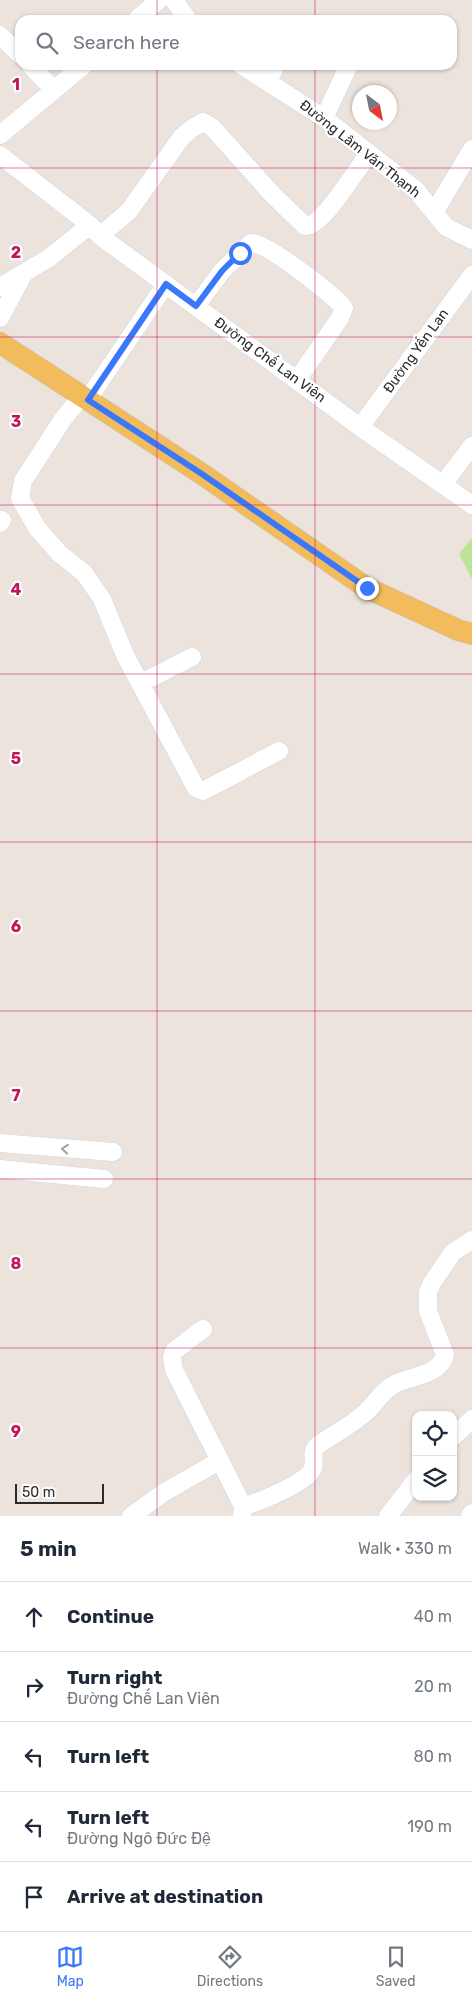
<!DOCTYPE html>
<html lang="en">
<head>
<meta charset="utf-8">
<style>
	:root { --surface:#fff; --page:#f6f6f7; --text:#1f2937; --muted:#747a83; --line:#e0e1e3; --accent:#3a78fb }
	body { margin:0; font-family:Rubik,sans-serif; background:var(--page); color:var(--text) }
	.controls { position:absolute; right:15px; bottom:15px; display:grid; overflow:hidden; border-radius:10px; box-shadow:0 1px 4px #0004 }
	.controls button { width:45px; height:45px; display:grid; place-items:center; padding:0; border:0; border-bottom:1px solid var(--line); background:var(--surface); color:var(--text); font:25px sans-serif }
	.compass { position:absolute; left:352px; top:85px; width:45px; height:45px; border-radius:50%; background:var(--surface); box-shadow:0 1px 4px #0004; rotate:148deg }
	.scale { position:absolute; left:15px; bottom:12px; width:89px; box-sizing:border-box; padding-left:5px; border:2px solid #2a2a2a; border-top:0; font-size:14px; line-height:18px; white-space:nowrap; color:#2a2a2a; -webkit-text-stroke:4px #fff; paint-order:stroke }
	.stop { position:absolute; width:15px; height:15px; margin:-11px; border:4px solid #3a78fb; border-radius:50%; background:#fff }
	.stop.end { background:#3a78fb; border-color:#fff; box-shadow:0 1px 5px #0008 }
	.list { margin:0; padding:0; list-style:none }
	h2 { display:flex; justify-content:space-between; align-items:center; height:65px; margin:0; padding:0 20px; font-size:21px }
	h2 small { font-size:16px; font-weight:400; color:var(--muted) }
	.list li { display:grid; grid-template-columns:32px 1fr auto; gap:15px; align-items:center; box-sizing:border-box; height:70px; padding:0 20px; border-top:1px solid var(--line) }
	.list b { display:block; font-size:19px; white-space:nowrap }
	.list p { margin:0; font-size:16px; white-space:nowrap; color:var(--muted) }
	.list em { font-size:16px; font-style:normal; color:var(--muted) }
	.icon { flex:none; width:28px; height:28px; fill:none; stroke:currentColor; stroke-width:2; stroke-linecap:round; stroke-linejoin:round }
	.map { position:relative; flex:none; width:472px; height:1516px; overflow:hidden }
	.search { position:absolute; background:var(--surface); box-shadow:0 1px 4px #0004; left:15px; right:15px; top:15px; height:55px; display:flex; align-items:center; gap:12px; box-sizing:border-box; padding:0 18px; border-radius:15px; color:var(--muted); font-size:19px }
	.sheet { height:415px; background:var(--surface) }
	nav { display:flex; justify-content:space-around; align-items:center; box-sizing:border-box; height:70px; border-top:1px solid var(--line); background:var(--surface); font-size:14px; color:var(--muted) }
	nav a { display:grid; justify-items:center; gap:2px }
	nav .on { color:var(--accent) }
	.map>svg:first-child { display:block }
	.green { fill:#bce498 }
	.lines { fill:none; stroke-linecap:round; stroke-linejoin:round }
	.minor-casing { stroke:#d1d7e3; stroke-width:19 }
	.major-casing { stroke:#c3c3c3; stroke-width:22 }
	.minor { stroke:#fff; stroke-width:18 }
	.major { stroke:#f2bb5c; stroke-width:21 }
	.oneway { stroke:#9f9f9f }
	.route { stroke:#3a78fb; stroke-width:6 }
	.grid { fill:none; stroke:#c2185b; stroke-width:1; stroke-opacity:0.55 }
	.labels { text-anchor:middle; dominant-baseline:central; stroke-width:4.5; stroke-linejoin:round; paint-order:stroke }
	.street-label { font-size:14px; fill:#2a2a2a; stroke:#fff }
	.grid-label { font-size:16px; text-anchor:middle; font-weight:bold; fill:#c2185b; stroke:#fff; stroke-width:4.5; stroke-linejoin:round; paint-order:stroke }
</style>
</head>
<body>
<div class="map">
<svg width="472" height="1516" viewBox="0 0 472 1516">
	<rect width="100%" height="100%" fill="#ece3dc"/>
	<path class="green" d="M472,538V579L459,554Z"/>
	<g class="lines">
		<g class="minor-casing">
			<path id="minor" d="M174,0L188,20
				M136,20L159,0
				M0,35L20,55
				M30,65L54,90
				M241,65L324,118L415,189L446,227L472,240
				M268,81L276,65
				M324,118L349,65
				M0,135L84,65
				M0,155L90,225
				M435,211L472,149
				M100,236L129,211L181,138L191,129L203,122L212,127L272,194L305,226C323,227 356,169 369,154
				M0,287L49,258L90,225L100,236L360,427L472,505
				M196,306L222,271L251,243C265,241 334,295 344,308L340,318L297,380
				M0,318L23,275
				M82,396L63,419L23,481L20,498L37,528L59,553L84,573L102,599L125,655L196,788L203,791L279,751
				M88,399L166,284
				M360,427L472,275
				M443,484L472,446
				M0,523L2,520
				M141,683L192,657
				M0,1143L113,1152
				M0,1169L104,1179
				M203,1329L174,1351L172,1357L174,1370L243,1506L242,1516
				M453,1437L472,1419
				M243,1506C258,1503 305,1483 312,1470C317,1462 309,1453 318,1445C334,1434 352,1425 366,1412C377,1402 383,1389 397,1383C412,1376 440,1375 445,1355L428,1311V1292L432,1283L453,1252L472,1240
				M131,1516L163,1493L219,1461
				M388,1516L416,1480
				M470,1516L472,1513"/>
		</g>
		<g class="major-casing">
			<path id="major" d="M0,343L202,474L367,588L458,630L472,634"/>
		</g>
		<use href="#minor" class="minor"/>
		<use href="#major" class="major"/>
	</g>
	<defs><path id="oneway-chevron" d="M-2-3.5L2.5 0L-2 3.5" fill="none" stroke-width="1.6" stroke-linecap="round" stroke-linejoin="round" transform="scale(1.25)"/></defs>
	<use class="oneway" href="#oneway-chevron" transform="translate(65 1149) rotate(-175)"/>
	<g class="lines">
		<path class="route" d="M240,253L222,271L196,306L166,284L88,400L202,474L367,588"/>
	</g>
	<path class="grid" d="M157,0V20M315,0V20M157,65V1516M315,65V1516M0,168H472M0,337H472M0,505H472M0,674H472M0,842H472M0,1011H472M0,1179H472M0,1348H472"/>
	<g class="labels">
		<g class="street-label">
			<text transform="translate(360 149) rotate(38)">Đường Lâm Văn Thạnh</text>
			<text transform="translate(416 351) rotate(-54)">Đường Yến Lan</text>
			<text transform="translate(270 360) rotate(36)">Đường Chế Lan Viên</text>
		</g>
	</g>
	<g class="grid-label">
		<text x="16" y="90">1</text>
		<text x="16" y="258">2</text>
		<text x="16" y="427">3</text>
		<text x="16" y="595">4</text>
		<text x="16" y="764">5</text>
		<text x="16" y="932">6</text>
		<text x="16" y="1101">7</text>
		<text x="16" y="1269">8</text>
		<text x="16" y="1437">9</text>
	</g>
</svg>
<div class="controls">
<button><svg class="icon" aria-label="locate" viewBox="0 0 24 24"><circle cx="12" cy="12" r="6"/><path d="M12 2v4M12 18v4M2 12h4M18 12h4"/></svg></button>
<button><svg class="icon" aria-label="layers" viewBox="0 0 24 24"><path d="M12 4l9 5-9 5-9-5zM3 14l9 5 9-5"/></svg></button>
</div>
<svg class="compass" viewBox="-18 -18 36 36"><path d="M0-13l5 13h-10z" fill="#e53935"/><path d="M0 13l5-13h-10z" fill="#747a83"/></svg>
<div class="scale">50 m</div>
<div class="stop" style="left:240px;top:253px"></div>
<div class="stop end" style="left:367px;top:588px"></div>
<div class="search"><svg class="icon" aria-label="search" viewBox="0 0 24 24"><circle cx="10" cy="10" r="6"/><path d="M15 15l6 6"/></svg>Search here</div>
</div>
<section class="sheet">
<h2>5 min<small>Walk · 330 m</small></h2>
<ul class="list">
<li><svg class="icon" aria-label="ahead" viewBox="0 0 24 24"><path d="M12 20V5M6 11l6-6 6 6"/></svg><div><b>Continue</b></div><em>40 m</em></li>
<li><svg class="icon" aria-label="right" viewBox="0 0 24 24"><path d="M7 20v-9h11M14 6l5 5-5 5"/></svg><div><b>Turn right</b><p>Đường Chế Lan Viên</p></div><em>20 m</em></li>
<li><svg class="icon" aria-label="left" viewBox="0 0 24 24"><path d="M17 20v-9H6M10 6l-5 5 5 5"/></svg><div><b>Turn left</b></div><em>80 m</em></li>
<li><svg class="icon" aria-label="left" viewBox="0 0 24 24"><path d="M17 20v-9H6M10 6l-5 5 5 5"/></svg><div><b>Turn left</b><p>Đường Ngô Đức Đệ</p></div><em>190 m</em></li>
<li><svg class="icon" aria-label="arrive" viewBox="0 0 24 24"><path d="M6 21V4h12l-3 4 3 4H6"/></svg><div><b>Arrive at destination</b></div></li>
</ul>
</section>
<nav>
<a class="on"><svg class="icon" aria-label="map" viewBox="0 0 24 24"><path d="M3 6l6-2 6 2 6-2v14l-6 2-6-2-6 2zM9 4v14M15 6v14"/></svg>Map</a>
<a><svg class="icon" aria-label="directions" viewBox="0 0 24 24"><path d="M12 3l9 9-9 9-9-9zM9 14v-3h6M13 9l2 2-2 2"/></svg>Directions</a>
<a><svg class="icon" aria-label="saved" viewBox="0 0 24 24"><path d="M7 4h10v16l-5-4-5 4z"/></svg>Saved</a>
</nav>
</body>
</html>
